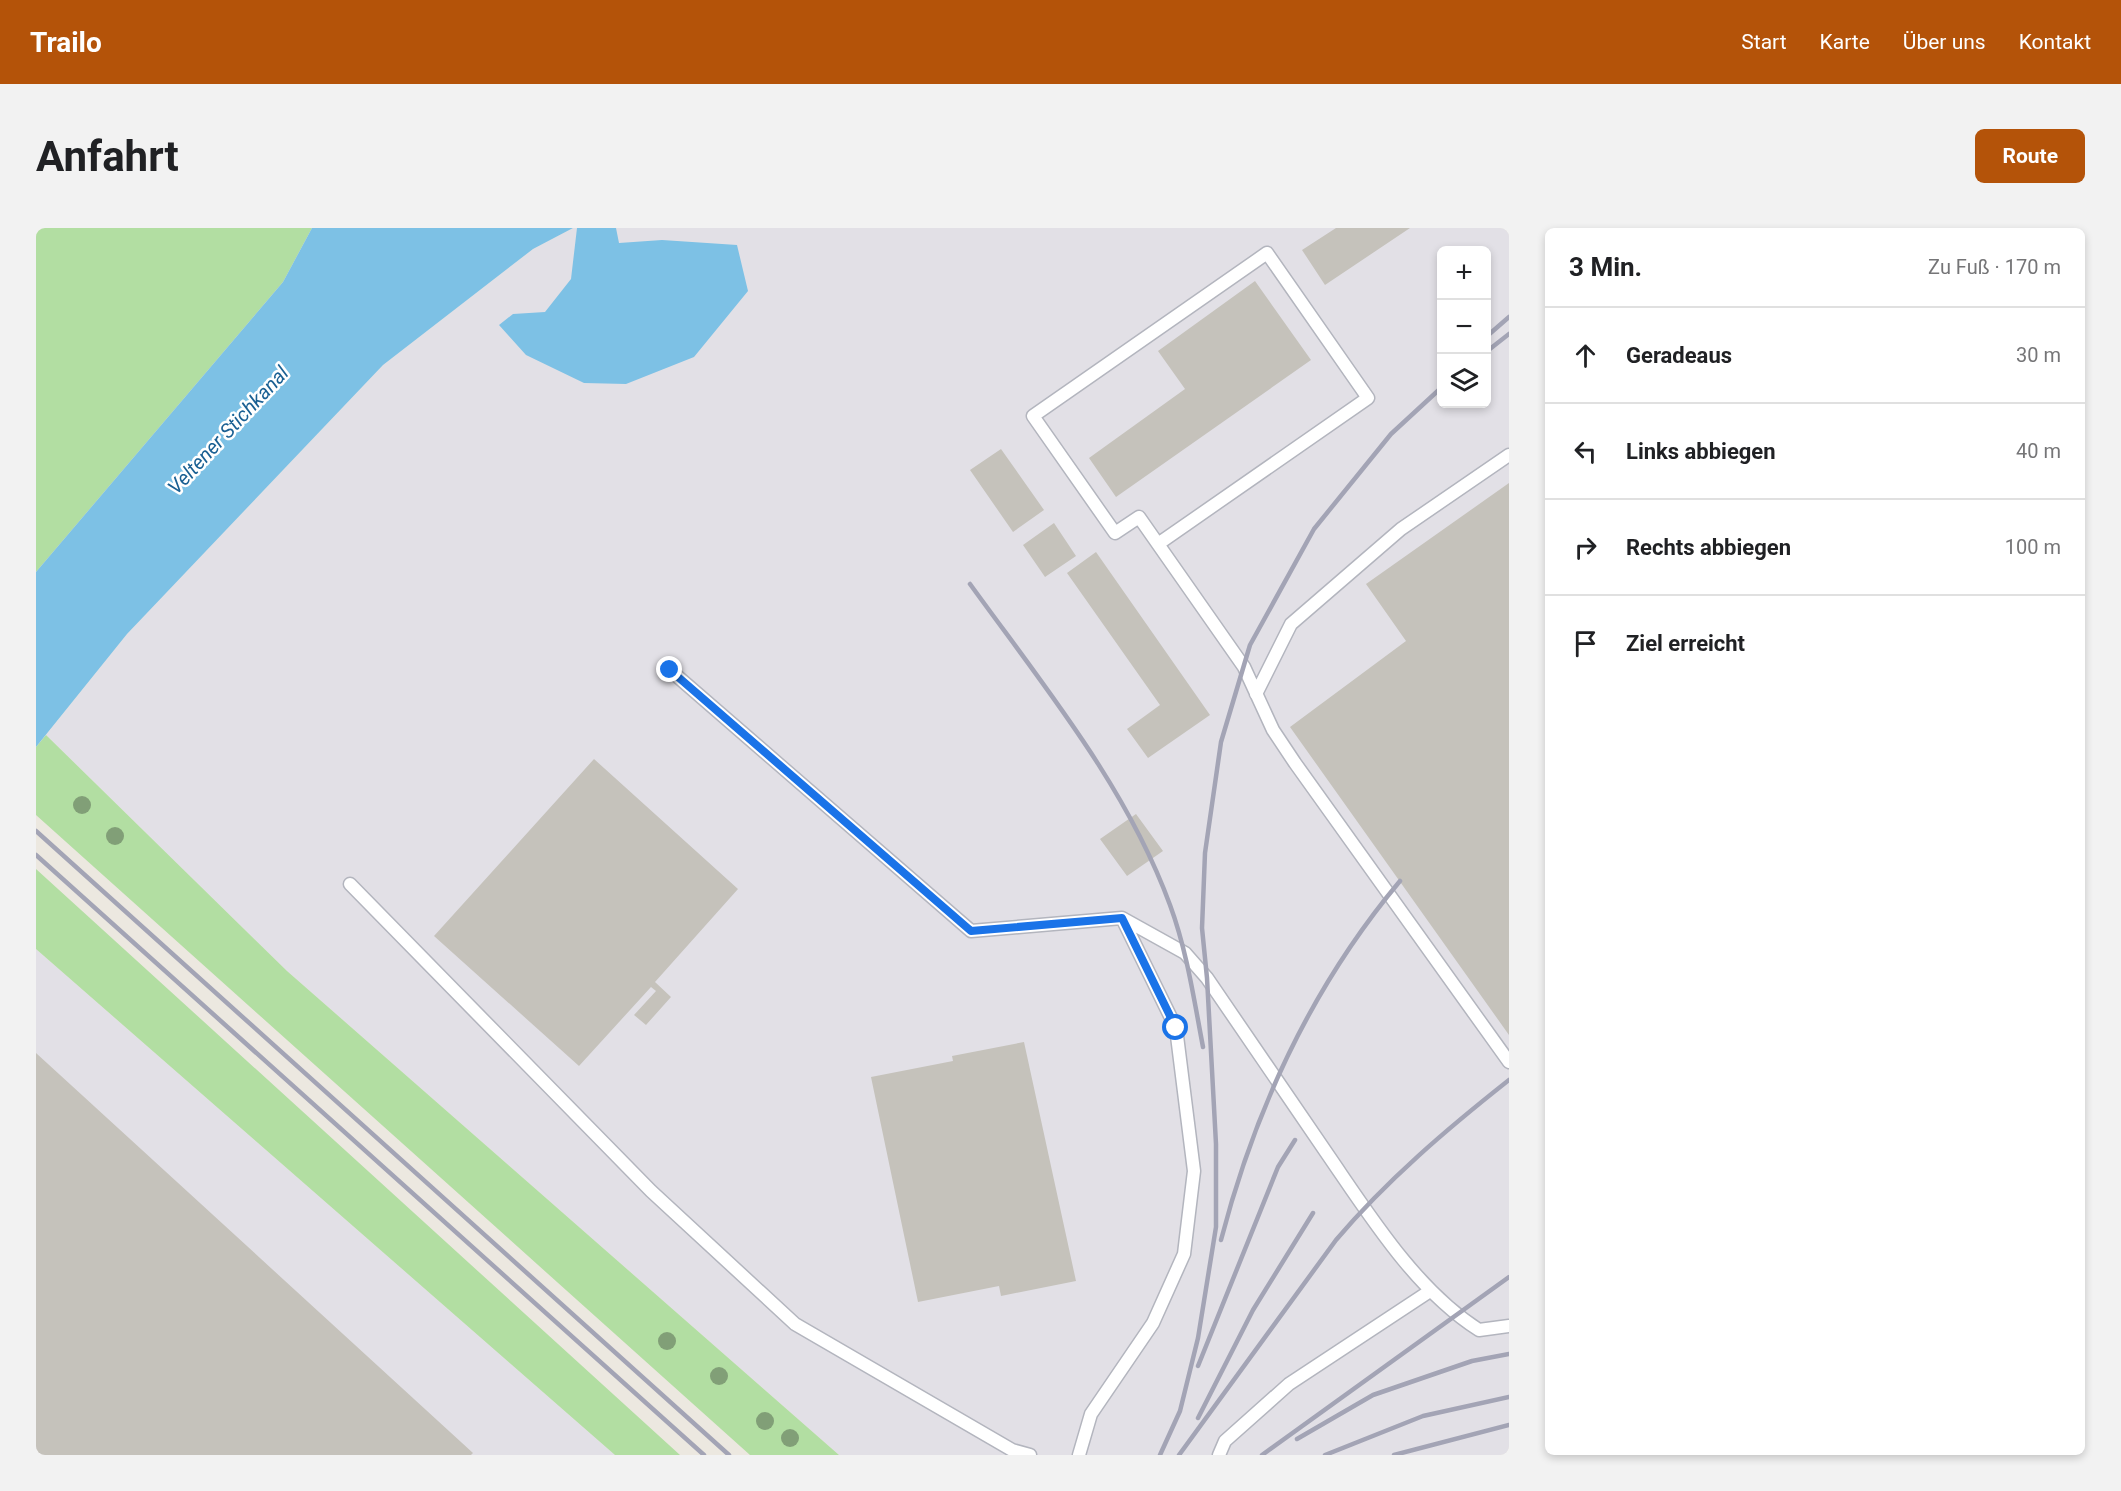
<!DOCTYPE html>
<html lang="de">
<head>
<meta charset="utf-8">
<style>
	:root { --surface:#fff; --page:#f2f2f2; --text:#202124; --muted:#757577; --line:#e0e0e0; --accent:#b45309 }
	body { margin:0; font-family:Roboto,sans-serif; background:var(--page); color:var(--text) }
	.controls { position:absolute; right:18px; top:18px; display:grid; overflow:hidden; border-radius:9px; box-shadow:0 3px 9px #0003 }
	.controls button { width:54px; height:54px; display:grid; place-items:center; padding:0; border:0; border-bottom:2px solid var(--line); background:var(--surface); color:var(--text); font:30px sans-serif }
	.stop { position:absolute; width:18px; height:18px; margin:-14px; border:4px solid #1a73e8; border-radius:50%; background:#fff }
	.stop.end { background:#1a73e8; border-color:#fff; box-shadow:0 2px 6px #0008 }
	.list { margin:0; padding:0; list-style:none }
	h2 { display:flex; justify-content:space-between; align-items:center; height:78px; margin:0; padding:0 24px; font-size:26px }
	h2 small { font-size:20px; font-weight:400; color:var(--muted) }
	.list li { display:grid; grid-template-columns:39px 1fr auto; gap:18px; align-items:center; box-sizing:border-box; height:96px; padding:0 24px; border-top:2px solid var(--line) }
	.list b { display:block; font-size:22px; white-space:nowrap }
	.list em { font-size:20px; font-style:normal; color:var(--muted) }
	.icon { flex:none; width:33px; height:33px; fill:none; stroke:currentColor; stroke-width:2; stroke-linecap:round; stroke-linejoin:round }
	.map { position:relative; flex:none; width:1473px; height:1227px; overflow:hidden; border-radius:9px }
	header { display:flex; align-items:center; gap:36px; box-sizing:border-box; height:84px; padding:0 30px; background:var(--accent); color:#fff }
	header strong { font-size:28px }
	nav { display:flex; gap:33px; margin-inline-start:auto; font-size:21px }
	.intro { display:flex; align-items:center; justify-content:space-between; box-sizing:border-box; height:144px; padding:0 36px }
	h1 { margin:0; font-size:42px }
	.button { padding:15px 27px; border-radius:9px; background:var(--accent); color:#fff; font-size:21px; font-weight:700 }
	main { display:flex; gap:36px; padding:0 36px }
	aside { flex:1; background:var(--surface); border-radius:9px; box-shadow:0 3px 9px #0003 }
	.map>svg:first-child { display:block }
	.industrial { fill:#e2e0e6; fill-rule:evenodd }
	.green { fill:#b2dea2 }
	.water { fill:#7dc1e5 }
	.building { fill:#c5c2bb }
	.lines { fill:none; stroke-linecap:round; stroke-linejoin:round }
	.service-casing { stroke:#b3b5be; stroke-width:15 }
	.service { stroke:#fff; stroke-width:12 }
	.rail { stroke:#a3a4b5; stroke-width:4.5 }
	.tree { fill:#819f77 }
	.route { stroke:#1a73e8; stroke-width:8 }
	.labels { text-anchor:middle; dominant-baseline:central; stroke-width:5; stroke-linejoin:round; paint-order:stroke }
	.water-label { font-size:20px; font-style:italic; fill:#1a6093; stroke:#fff }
</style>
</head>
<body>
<header>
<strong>Trailo</strong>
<nav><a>Start</a><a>Karte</a><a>Über uns</a><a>Kontakt</a></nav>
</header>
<div class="intro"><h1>Anfahrt</h1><a class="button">Route</a></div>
<main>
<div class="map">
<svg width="1473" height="1227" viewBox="0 0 1473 1227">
	<rect width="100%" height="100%" fill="#ece8e0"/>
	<path class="industrial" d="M537,0H1473V1227H803L251,743L10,507L91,406L347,137L497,21ZM1406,22H1450V176H1406Z
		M0,721L579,1227H0Z"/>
	<path class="green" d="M0,0H276L247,54L0,344Z
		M10,507L251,743L803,1227H714L0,587V519Z
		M0,641L644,1227H579L0,721Z"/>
	<path class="water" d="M276,0H537L497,21L347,137L91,406L0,519V344L247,54Z
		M541,0H580L583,15L626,12L701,17L712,63L658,129L590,156L548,155L490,127L463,97L477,86L509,84L535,51Z"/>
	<path class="building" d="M1300,0H1374L1289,57L1266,22Z
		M1219,53L1275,132L1080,269L1053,230L1149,161L1122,123Z
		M965,221L1008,282L977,304L934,242Z
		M1473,255V807L1254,499L1370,413L1330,356Z
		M1018,295L1040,328L1009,349L987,317Z
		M1060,324L1174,487L1112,530L1091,501L1124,477L1031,345Z
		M558,531L702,661L619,754L635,769L610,797L598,787L620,763L615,759L543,838L398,708Z
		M1100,586L1127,623L1091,648L1064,611Z
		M988,814L1040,1053L965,1068L963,1058L882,1074L835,849L917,833L916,828Z
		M0,825L437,1225L435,1227H0Z"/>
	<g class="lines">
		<g class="service-casing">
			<path id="service" d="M1122,316L1332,170L1231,25L997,188L1079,305L1103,289L1208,439L1237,502L1259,535L1473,834
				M634,442L935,703L1086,690L1149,725L1171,750C1211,809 1251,868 1292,927C1334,988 1380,1062 1443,1102L1473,1098
				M1220,466L1255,396L1365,301L1473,227
				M314,656L615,963L759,1096L976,1222L994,1227
				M1043,1227L1055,1186L1117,1095L1148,1026L1158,943L1140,800L1086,690
				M1183,1227L1189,1213L1253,1156L1394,1063"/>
		</g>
		<use href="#service" class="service"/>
		<path class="rail" d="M1450,109L1473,89
			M1450,124L1473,106
			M934,356C1007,457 1091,559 1134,677C1151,723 1158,772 1167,819
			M0,603L693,1227
			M0,627L668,1227
			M1185,1012C1219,881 1276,758 1364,653
			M1162,1138L1242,939L1259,912
			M1162,1190L1217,1082L1277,985
			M1261,1211L1337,1167L1436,1133L1473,1126
			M1124,1227L1144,1183L1162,1110L1180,999V916L1171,750L1166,700L1169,625L1185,514L1214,417L1278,301L1355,206L1406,159
			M1143,1227L1300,1012C1351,952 1411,901 1473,852
			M1226,1227L1473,1049
			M1289,1227L1387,1188L1473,1169
			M1358,1227L1473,1197"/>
	</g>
	<g class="tree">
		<circle cx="46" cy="577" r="9"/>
		<circle cx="79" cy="608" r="9"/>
		<circle cx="631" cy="1113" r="9"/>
		<circle cx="683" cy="1148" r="9"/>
		<circle cx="729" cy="1193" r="9"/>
		<circle cx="754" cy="1210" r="9"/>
	</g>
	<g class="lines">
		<path class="route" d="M634,442L935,703L1086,690L1140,800"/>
	</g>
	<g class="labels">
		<g class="water-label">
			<text transform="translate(192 202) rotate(-47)">Veltener Stichkanal</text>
		</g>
	</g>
</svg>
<div class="controls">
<button>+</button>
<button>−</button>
<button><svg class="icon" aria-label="layers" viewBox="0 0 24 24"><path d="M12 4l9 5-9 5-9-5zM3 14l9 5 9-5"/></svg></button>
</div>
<div class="stop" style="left:1140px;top:800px"></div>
<div class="stop end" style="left:634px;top:442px"></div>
</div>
<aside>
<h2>3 Min.<small>Zu Fuß · 170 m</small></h2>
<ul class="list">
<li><svg class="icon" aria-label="ahead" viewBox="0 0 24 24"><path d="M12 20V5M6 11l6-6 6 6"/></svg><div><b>Geradeaus</b></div><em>30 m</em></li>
<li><svg class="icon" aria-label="left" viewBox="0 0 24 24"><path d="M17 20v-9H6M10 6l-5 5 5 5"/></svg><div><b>Links abbiegen</b></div><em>40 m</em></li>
<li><svg class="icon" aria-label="right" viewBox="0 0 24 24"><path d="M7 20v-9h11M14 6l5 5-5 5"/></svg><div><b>Rechts abbiegen</b></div><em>100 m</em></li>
<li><svg class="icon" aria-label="arrive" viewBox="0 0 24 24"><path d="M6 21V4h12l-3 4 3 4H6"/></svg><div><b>Ziel erreicht</b></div></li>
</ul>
</aside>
</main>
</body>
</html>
